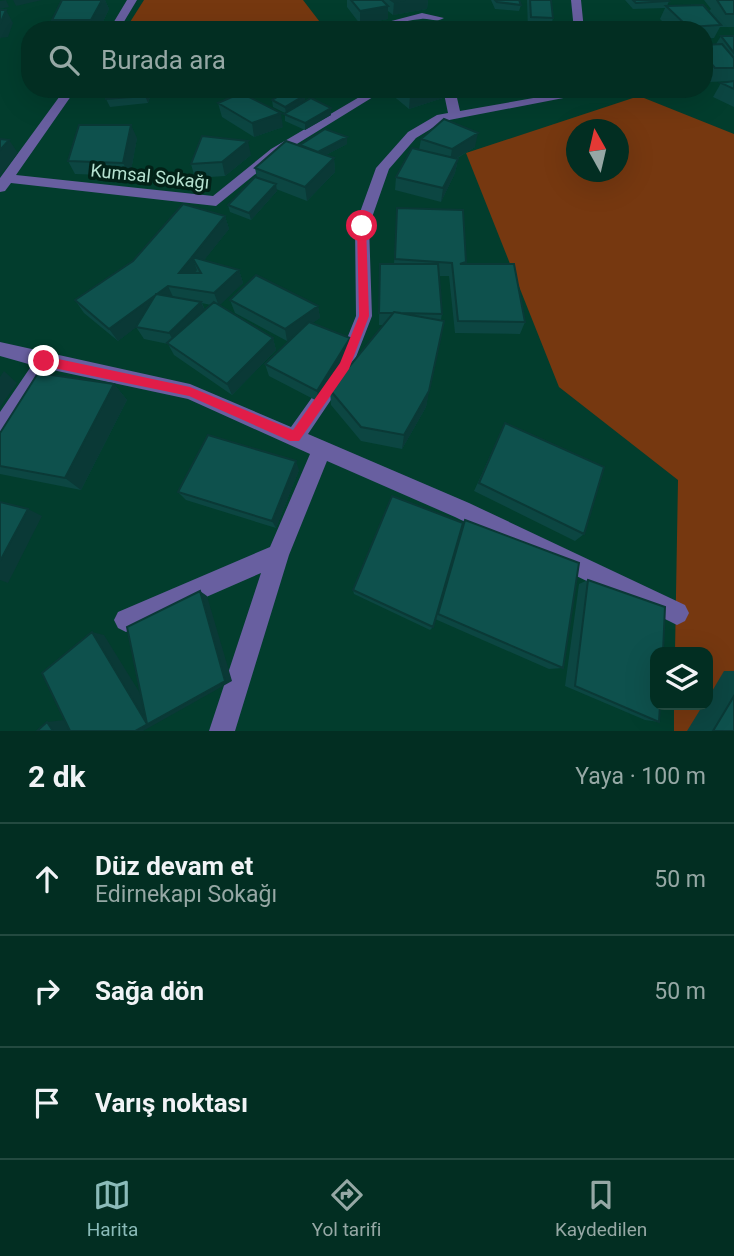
<!DOCTYPE html>
<html lang="tr">
<head>
<meta charset="utf-8">
<style>
	:root { --surface:#022e22; --page:#103a2f; --text:#f1f3f6; --muted:#96a8a5; --line:#234a40; --accent:#8bbbb9 }
	body { margin:0; font-family:Roboto,sans-serif; background:var(--page); color:var(--text) }
	.controls { position:absolute; right:21px; bottom:21px; display:grid; overflow:hidden; border-radius:14px; box-shadow:0 7px 28px #0002 }
	.controls button { width:63px; height:63px; display:grid; place-items:center; padding:0; border:0; border-bottom:2px solid var(--line); background:var(--surface); color:var(--text); font:35px sans-serif }
	.compass { position:absolute; left:566px; top:119px; width:63px; height:63px; border-radius:50%; background:var(--surface); box-shadow:0 7px 28px #0002; rotate:352deg }
	.stop { position:absolute; width:21px; height:21px; margin:-16px; border:5px solid #e11d48; border-radius:50%; background:#fff }
	.stop.end { background:#e11d48; border-color:#fff; box-shadow:0 2px 7px #0008 }
	.list { margin:0; padding:0; list-style:none }
	h2 { display:flex; justify-content:space-between; align-items:center; height:91px; margin:0; padding:0 28px; font-size:30px }
	h2 small { font-size:23px; font-weight:400; color:var(--muted) }
	.list li { display:grid; grid-template-columns:46px 1fr auto; gap:21px; align-items:center; box-sizing:border-box; height:112px; padding:0 28px; border-top:2px solid var(--line) }
	.list b { display:block; font-size:26px; white-space:nowrap }
	.list p { margin:0; font-size:23px; white-space:nowrap; color:var(--muted) }
	.list em { font-size:23px; font-style:normal; color:var(--muted) }
	.icon { flex:none; width:38px; height:38px; fill:none; stroke:currentColor; stroke-width:2; stroke-linecap:round; stroke-linejoin:round }
	.map { position:relative; flex:none; width:734px; height:731px; overflow:hidden }
	.search { position:absolute; background:var(--surface); box-shadow:0 7px 28px #0002; left:21px; right:21px; top:21px; height:77px; display:flex; align-items:center; gap:18px; box-sizing:border-box; padding:0 24px; border-radius:28px; color:var(--muted); font-size:26px }
	.sheet { height:427px; background:var(--surface) }
	nav { display:flex; justify-content:space-around; align-items:center; box-sizing:border-box; height:98px; border-top:2px solid var(--line); background:var(--surface); font-size:19px; color:var(--muted) }
	nav a { display:grid; justify-items:center; gap:4px }
	nav .on { color:var(--accent) }
	.map>svg:first-child { display:block }
	.green { fill:#763810; fill-rule:evenodd }
	.lines { fill:none; stroke-linecap:round; stroke-linejoin:round }
	.street { fill:#685fa0; fill-rule:evenodd }
	.wall { fill:#0c4642; fill-rule:evenodd }
	.shaded-wall { fill:#0a3936 }
	.building { fill:#0e514d; stroke:#0a3936; stroke-width:2; fill-rule:evenodd }
	.route { fill:#e11d48 }
	.labels { text-anchor:middle; dominant-baseline:central; stroke-width:7; stroke-linejoin:round; paint-order:stroke }
	.far-street-label { font-size:18px; fill:#b5e1d0; stroke:#022117 }
</style>
</head>
<body>
<div class="map">
<svg width="734" height="731" viewBox="0 0 734 731">
	<rect width="100%" height="100%" fill="#023d2d"/>
	<path class="green" d="M144,0H303L326,30H125Z
		M639,96L734,134V731H674V705H708V652H675L678,480L559,387L466,153ZM576,130H618V172H576Z"/>
	<g class="lines">
		<path class="street" d="M127,0H137L119,30H109Z
			M571,0H581L584,30H574Z
			M422,13L444,18C436,23 430,18 421,19C399,21 380,30 357,30Z
			M65,89H76L16,175L213,196L271,149L373,89H386L279,155L216,206L11,183L5,191L0,192V178Z
			M443,89H455L460,111L584,89H610L444,121L416,138L389,169L369,226L372,316L351,370L308,434L469,503L685,605L689,613L685,621L677,625L669,621L455,517L327,461L289,555L235,731H209L261,573L126,632L118,628L114,620L118,612L270,547L310,454L188,399L48,369L7,434L0,437V412L32,365L0,356V342L190,384L291,427L338,361L356,316L355,226L376,168L408,132L437,115L448,113Z"/>
	</g>
	<path class="wall" d="M62,0H105L109,9L99,30H52L55,26L52,20Z
		M347,0H428L427,9L393,15L388,11V19L360,24L347,7Z
		M491,0H519L521,5L519,11L495,9Z
		M527,0H551L553,18L550,30H528Z
		M625,0H668L669,1L667,6L712,15L709,11L711,9L704,0H734V27H720L714,38L704,39V30H671L660,19L665,8L633,9Z
		M721,36H734V81L708,82L704,77V45L716,44Z
		M734,81V107L713,97L721,83Z
		M106,89H151L152,91L148,103L110,107L106,99Z
		M291,89H301L298,90L305,101L331,108V115L305,130L285,121V113L273,107L272,100Z
		M391,89H447L446,97L409,109L391,94Z
		M504,89H535L516,97Z
		M218,103L283,127L254,137L222,117Z
		M347,137V144L326,155L334,158L335,172L307,201L276,189L277,191L251,220L230,212L228,205L257,178L255,168L300,146Z
		M137,138L130,176L75,174L68,161Z
		M421,139L475,147L456,159H458L455,173L441,202L395,190L396,177L419,150Z
		M251,155L225,176L195,178L191,164Z
		M397,208L466,262L465,264L525,322L520,334L455,333L449,276H439L442,314L426,407L402,449L361,441L331,405L330,390L383,325H379L380,264H394Z
		M225,216L229,229L204,260L239,270L243,283L219,305L273,338L276,350L232,395L174,355L168,344L144,339L136,327L118,341L84,313L75,300ZM202,303L211,305L205,310Z
		M230,300L318,306L320,318L312,323L351,350L319,402L269,376L265,364L292,338L287,341L235,313Z
		M114,384L127,400L81,490L0,474V433Z
		M505,423L584,534L575,541L474,491Z
		M299,470L276,528L186,500L178,492Z
		M465,520L563,668L549,669L435,619L433,627L430,630L354,594L353,590L463,523Z
		M588,580L659,722L645,720L565,686L579,584Z
		M724,671H734V731H687L703,705H708V698Z"/>
	<path class="shaded-wall" d="M6,0L9,7L0,9V1Z
		M13,0H42L16,6Z
		M102,0H105L109,9L99,30H95L91,20Z
		M405,0H428L427,9L393,15L394,2Z
		M388,6V19L360,24V11Z
		M6,10L13,23L8,37L0,38V24Z
		M148,89H151L152,91L148,103L145,96Z
		M429,89H447L446,97L409,109L410,95Z
		M518,89H535L516,97Z
		M305,95V102L286,114L285,107Z
		M331,108V115L305,130V123Z
		M281,113L283,127L254,137L252,123Z
		M131,125L137,138L130,176L123,163Z
		M478,133L475,147L450,162L452,149Z
		M347,137V144L318,159V152Z
		M9,140L18,153L0,176V150Z
		M248,141L251,155L225,176L222,162Z
		M334,158L335,172L307,201L305,187Z
		M458,159L455,173L441,202L443,188Z
		M276,184L277,191L251,220L249,213Z
		M225,216L229,229L198,268L192,257Z
		M192,257L197,270L185,286L179,273Z
		M239,270L243,283L219,306L214,293Z
		M168,286L174,299L118,341L109,329Z
		M201,302L207,315L176,345L169,333Z
		M318,306L320,318L287,341L285,329Z
		M273,338L276,350L232,395L227,384Z
		M350,338L351,350L319,402L317,391Z
		M440,338L426,407L402,449L404,435Z
		M4,371L17,383L0,407V377Z
		M114,384L127,400L81,490L65,478Z
		M296,461L299,470L276,528L272,521Z
		M28,509L42,516L8,583L0,580V561Z
		M200,591L207,596L232,681L143,731H135L147,724L92,632L104,635L156,719Z
		M64,720L70,731H53L47,722Z"/>
	<path class="building" d="M62,0H102L91,20H52Z
		M351,0H382L388,6L360,11Z
		M391,0H405L394,2Z
		M495,0H519L521,5L497,2Z
		M530,0H551L553,18L531,17Z
		M633,0H668L669,1L636,3Z
		M717,0H734V14H726Z
		M703,5L721,25L688,27L666,6Z
		M0,10H6L0,24Z
		M377,23L390,30H358Z
		M92,24L90,30H52L54,26Z
		M612,25H639L644,30H616Z
		M721,36H734V53Z
		M722,44L734,58V68H715L704,55V45Z
		M734,81V89L721,83Z
		M106,89H148L145,96L106,99Z
		M291,89H297L305,95L285,107L272,100Z
		M403,89H429L410,95Z
		M241,93L281,113L252,123L218,103Z
		M311,98L331,108L305,123L284,114Z
		M444,119L478,133L452,149L421,139Z
		M79,125H131L123,163L68,161Z
		M325,129L347,137L318,152L300,145Z
		M202,136L248,141L222,162L191,164Z
		M0,139L9,140L0,150Z
		M286,141L334,158L305,187L255,168Z
		M412,148L458,159L443,188L396,177Z
		M255,177L276,184L249,213L228,205Z
		M183,204L225,216L192,257L239,270L214,293L168,286L109,329L75,300L133,261ZM192,257L201,273H179Z
		M397,208L463,210L466,262L460,264H514L525,322L458,321L452,263L395,259Z
		M380,264H438L442,314L401,313L394,312L393,313H379Z
		M256,275L318,306L285,329L230,300Z
		M156,294L201,302L169,333L136,327Z
		M214,302L273,338L227,384L167,343Z
		M394,312L444,321L429,391L404,435L361,427L330,390Z
		M309,322L350,338L317,391L265,364Z
		M38,373L114,384L65,478L0,466V433Z
		M505,423L604,467L584,534L479,483Z
		M208,435L296,461L272,521L178,492Z
		M392,496L463,523L433,627L353,590Z
		M0,502L28,509L0,561Z
		M465,520L579,563L563,668L438,614Z
		M588,580L665,607L663,652H655V705H660L659,722L575,686Z
		M200,591L225,681L135,731H70L42,673L92,632L147,724L127,627Z
		M734,696V731H713Z
		M47,722L53,731H37Z"/>
	<path class="route" d="M362,223L366,226L369,316L349,369L299,441H290L189,396L44,366L39,361L44,356L190,387L293,430L340,363L359,316L357,226Z"/>
	<g class="labels">
		<g class="far-street-label">
			<text transform="translate(150 176) rotate(6)">Kumsal Sokağı</text>
		</g>
	</g>
</svg>
<div class="controls">
<button><svg class="icon" aria-label="layers" viewBox="0 0 24 24"><path d="M12 4l9 5-9 5-9-5zM3 14l9 5 9-5"/></svg></button>
</div>
<svg class="compass" viewBox="-18 -18 36 36"><path d="M0-13l5 13h-10z" fill="#e53935"/><path d="M0 13l5-13h-10z" fill="#96a8a5"/></svg>
<div class="stop" style="left:362px;top:226px"></div>
<div class="stop end" style="left:44px;top:361px"></div>
<div class="search"><svg class="icon" aria-label="search" viewBox="0 0 24 24"><circle cx="10" cy="10" r="6"/><path d="M15 15l6 6"/></svg>Burada ara</div>
</div>
<section class="sheet">
<h2>2 dk<small>Yaya · 100 m</small></h2>
<ul class="list">
<li><svg class="icon" aria-label="ahead" viewBox="0 0 24 24"><path d="M12 20V5M6 11l6-6 6 6"/></svg><div><b>Düz devam et</b><p>Edirnekapı Sokağı</p></div><em>50 m</em></li>
<li><svg class="icon" aria-label="right" viewBox="0 0 24 24"><path d="M7 20v-9h11M14 6l5 5-5 5"/></svg><div><b>Sağa dön</b></div><em>50 m</em></li>
<li><svg class="icon" aria-label="arrive" viewBox="0 0 24 24"><path d="M6 21V4h12l-3 4 3 4H6"/></svg><div><b>Varış noktası</b></div></li>
</ul>
</section>
<nav>
<a class="on"><svg class="icon" aria-label="map" viewBox="0 0 24 24"><path d="M3 6l6-2 6 2 6-2v14l-6 2-6-2-6 2zM9 4v14M15 6v14"/></svg>Harita</a>
<a><svg class="icon" aria-label="directions" viewBox="0 0 24 24"><path d="M12 3l9 9-9 9-9-9zM9 14v-3h6M13 9l2 2-2 2"/></svg>Yol tarifi</a>
<a><svg class="icon" aria-label="saved" viewBox="0 0 24 24"><path d="M7 4h10v16l-5-4-5 4z"/></svg>Kaydedilen</a>
</nav>
</body>
</html>
